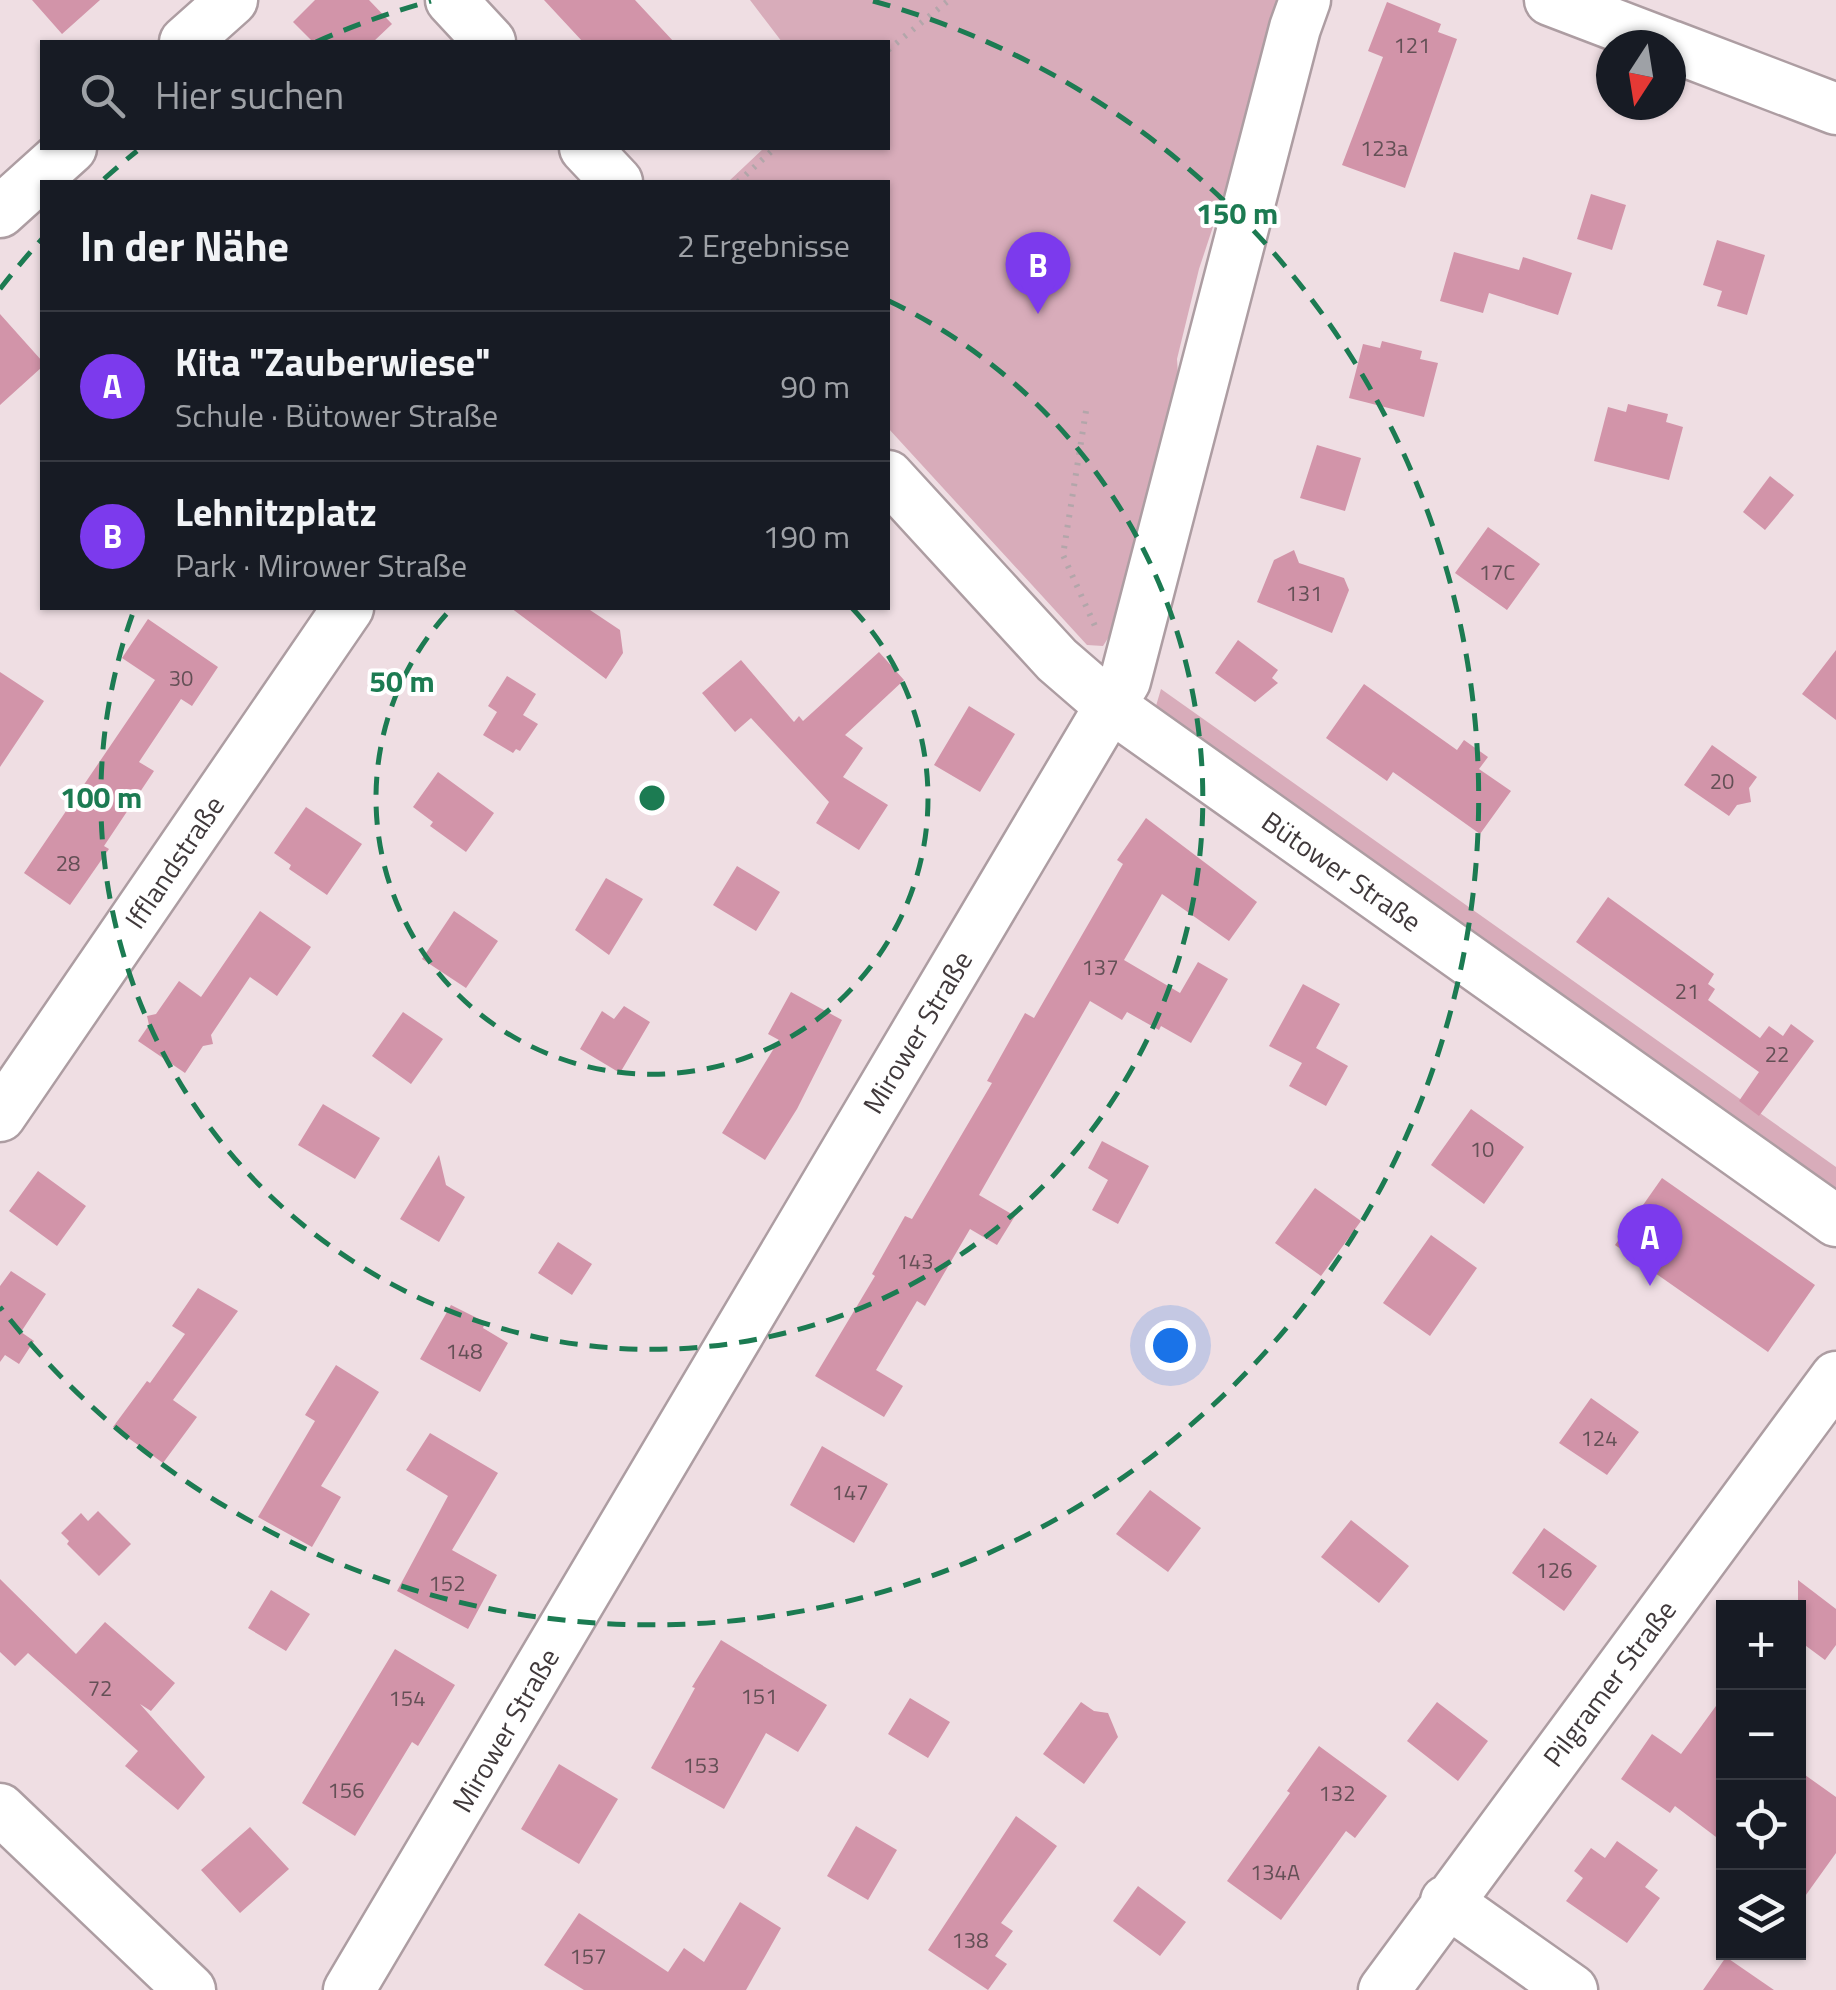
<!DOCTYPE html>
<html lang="de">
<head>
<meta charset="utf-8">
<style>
	:root { --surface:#171b24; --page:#242831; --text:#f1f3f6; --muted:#9ea1a6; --line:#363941; --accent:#7c3aed }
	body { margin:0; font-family:"Titillium Web",sans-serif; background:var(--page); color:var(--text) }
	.controls { position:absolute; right:30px; bottom:30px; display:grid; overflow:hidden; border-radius:0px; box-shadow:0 2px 8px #0004 }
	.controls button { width:90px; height:90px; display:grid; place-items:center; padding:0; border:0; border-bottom:2px solid var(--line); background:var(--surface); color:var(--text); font:50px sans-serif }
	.compass { position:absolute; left:1596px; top:30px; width:90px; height:90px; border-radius:50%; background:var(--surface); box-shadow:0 2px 8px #0004; rotate:192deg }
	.you { position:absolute; left:1170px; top:1345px; width:35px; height:35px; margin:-25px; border:8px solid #fff; border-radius:50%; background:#1a73e8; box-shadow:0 0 0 15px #1a73e833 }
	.badge { display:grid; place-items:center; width:65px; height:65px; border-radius:50%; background:var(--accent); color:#fff; font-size:32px; font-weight:700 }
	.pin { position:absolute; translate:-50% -82px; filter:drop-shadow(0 2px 5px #0008) }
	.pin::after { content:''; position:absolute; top:52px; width:35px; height:30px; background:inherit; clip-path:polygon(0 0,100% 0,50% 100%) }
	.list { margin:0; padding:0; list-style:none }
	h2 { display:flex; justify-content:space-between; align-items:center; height:130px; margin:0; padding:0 40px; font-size:42px }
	h2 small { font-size:32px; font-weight:400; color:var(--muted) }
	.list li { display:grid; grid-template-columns:65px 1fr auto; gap:30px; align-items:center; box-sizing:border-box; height:150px; padding:0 40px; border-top:2px solid var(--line) }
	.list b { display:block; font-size:38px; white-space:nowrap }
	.list p { margin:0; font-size:32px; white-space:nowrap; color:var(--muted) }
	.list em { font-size:32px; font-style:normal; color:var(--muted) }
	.icon { flex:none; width:55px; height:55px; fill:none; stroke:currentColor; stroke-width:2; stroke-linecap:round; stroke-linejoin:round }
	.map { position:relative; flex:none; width:1836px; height:1990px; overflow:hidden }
	.search { position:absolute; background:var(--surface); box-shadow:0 2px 8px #0004; left:40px; top:40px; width:850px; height:110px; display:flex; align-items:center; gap:25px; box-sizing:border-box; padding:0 35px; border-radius:0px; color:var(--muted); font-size:38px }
	.panel { position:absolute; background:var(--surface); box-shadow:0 2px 8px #0004; left:40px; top:180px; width:850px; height:430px; border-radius:0px }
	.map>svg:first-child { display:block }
	.green { fill:#d8acba }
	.building { fill:#d294a9 }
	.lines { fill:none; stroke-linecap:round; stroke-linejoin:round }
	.minor-casing { stroke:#ad9da2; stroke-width:55 }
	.path { stroke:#b3a6aa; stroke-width:6; stroke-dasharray:2.5 8; stroke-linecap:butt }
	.minor { stroke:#fff; stroke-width:50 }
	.ring { fill:none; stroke:#1c7b52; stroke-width:5; stroke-dasharray:18 12 }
	.labels { text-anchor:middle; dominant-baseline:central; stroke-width:8; stroke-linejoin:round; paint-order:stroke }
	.number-label { font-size:22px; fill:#645056 }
	.street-label { font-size:28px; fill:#40393b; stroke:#fff }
	.centre { fill:#1c7b52; stroke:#fff; stroke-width:5 }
	.ring-label { font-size:30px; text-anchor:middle; font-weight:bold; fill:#1c7b52; stroke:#fff; stroke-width:8; stroke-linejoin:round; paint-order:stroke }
</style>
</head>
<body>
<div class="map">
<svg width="1836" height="1990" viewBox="0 0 1836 1990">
	<rect width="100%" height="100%" fill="#efdee3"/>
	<path class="green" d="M750,0H1288L1199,269L1177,359L1179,390L1126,610L1103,646L1087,645L888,428V182H728L764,148H888V42H782Z
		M1161,689L1836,1167V1198L1153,716Z"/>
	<path class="building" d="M32,0H100L62,34Z
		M315,0H369L392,24L373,42H313L293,22Z
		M544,0H635L674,42H583Z
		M1387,2L1441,24L1438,32L1457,39L1405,188L1342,165L1383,57L1368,51Z
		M1591,194L1626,205L1612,250L1577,239Z
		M1717,240L1765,255L1747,315L1717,306L1722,291L1703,285Z
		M1454,252L1519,270L1523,257L1572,273L1558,315L1489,293L1483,313L1440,301Z
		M0,314L42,361V367L0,405Z
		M1382,341L1422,351L1420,359L1438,363L1424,417L1349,398L1363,344L1380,348Z
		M1628,404L1668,414L1666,422L1683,427L1669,480L1594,461L1608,407L1626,412Z
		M1317,445L1361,458L1345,511L1300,498Z
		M1770,476L1794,495L1765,530L1743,512Z
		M1488,527L1540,564L1507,610L1455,573Z
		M1294,550L1299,563L1344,578L1349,590L1332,633L1257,602L1274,560Z
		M511,608H587L620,630L623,653L606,679Z
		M148,619L218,667L192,706L181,699L139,762L154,771L104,846L109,849L70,905L24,873L155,680L122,658Z
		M1238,640L1278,670L1272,678L1278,683L1255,702L1215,673Z
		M1836,650V720L1802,694Z
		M879,652L904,680L845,735L863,748L843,777L888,805L859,850L816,823L829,802L751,718L735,732L702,693L741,660L794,722L799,716L803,721Z
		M0,672L44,701L0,767Z
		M507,676L536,694L523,715L538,724L520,751L516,749L513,753L483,735L497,712L488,706Z
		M1364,684L1457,750L1464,740L1488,757L1479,769L1511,791L1480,834L1393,772L1387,781L1326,738Z
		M969,706L1015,734L980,792L934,765Z
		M1712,745L1757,777L1749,788L1751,802L1737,805L1729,816L1684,785Z
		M438,772L494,813L466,852L430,826L433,822L413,807Z
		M306,807L362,844L327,895L289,869L291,865L274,853Z
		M1146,818L1257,902L1229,941L1162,894L1124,960L1180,993L1198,962L1228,979L1191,1043L1161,1026L1159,1030L1127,1012L1122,1020L1090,1001L979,1195L1015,1216L997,1245L970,1229L925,1306L917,1301L876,1370L903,1386L884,1417L815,1376L875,1276L872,1274L905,1216L912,1219L992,1083L987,1081L1025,1013L1034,1018L1123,864L1117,860Z
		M737,866L780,892L756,931L713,905Z
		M606,878L643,899L609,955L575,930Z
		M1608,897L1714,974L1708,984L1715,989L1708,1000L1760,1038L1769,1026L1783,1036L1791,1024L1814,1041L1759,1116L1739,1101L1759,1072L1576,942Z
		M260,911L311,947L277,996L250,977L211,1035L213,1044L203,1046L185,1073L138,1041L149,1025L147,1016L156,1014L179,981L201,997Z
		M454,911L498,941L466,988L422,959Z
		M1303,984L1340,1004L1316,1048L1348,1066L1326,1106L1289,1086L1302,1063L1269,1046Z
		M791,992L842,1020L797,1109L765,1160L722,1133L779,1040L768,1034Z
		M624,1006L650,1022L620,1073L580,1049L602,1011L614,1019Z
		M403,1012L443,1039L411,1084L372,1056Z
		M323,1104L380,1138L355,1179L298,1145Z
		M1471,1109L1524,1147L1484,1204L1431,1165Z
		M1102,1141L1149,1166L1118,1224L1092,1210L1108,1180L1088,1168Z
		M439,1155L446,1185L465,1197L439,1242L400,1219Z
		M38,1171L86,1206L57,1246L9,1211Z
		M1662,1178L1815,1285L1768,1352L1615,1245Z
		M1315,1188L1361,1221L1321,1276L1275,1243Z
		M1431,1235L1477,1268L1430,1336L1383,1303Z
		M558,1242L592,1264L572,1295L538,1273Z
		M11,1271L46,1294L21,1332L34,1341L19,1364L5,1355L0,1362V1286Z
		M198,1288L238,1311L173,1400L197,1417L163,1463L113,1427L147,1381L150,1383L185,1334L172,1326Z
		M451,1305L485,1322L483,1328L508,1343L480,1392L420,1359Z
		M336,1365L379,1392L321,1486L341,1497L312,1547L258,1517L315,1421L305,1415Z
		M1591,1398L1639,1432L1607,1475L1559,1443Z
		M430,1433L498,1473L452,1550L497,1575L468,1629L397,1591L448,1496L406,1470Z
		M822,1446L888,1484L854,1543L790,1505Z
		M1150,1490L1201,1528L1168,1572L1116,1534Z
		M98,1511L131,1544L99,1576L67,1544L69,1541L61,1533L81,1513L88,1521Z
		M1351,1520L1409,1566L1379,1603L1321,1557Z
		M1544,1528L1597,1566L1564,1611L1512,1573Z
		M0,1579L76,1654L105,1622L175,1683L151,1711L140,1704L205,1777L178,1810L125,1766L138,1751L28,1653L15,1666L0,1652Z
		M1798,1580L1836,1609V1645L1825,1660L1798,1640Z
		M271,1590L310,1614L286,1651L248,1628Z
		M721,1640L827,1705L798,1752L766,1733L724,1809L651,1768L695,1688L692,1687Z
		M395,1649L455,1685L418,1746L412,1742L355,1836L302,1803Z
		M1724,1695V1843L1675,1806L1670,1813L1621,1779L1652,1734L1681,1754Z
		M910,1698L950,1722L928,1758L888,1734Z
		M1081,1702L1094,1711L1108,1713L1118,1737L1084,1784L1043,1754Z
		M1437,1702L1488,1741L1458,1781L1407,1741Z
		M1319,1746L1387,1796L1355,1838L1346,1831L1281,1920L1227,1881L1290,1793L1287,1791Z
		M559,1764L618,1799L579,1864L521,1829Z
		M1798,1770L1836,1797V1853L1798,1906Z
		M1016,1816L1057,1846L1001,1923L1013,1931L995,1956L1007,1964L988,1990L928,1950Z
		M856,1826L897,1850L868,1900L827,1876Z
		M250,1827L289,1869L240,1913L201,1870Z
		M1617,1841L1658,1870L1645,1887L1660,1898L1627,1943L1566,1901L1583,1878L1574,1871L1591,1848L1605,1858Z
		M1138,1886L1186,1922L1160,1956L1113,1921Z
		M740,1902L781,1928L746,1990H584L544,1965L579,1913L668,1972L684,1948L704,1962Z
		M1726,1957L1774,1990H1703Z"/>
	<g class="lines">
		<g class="minor-casing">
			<path id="minor" d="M451,0L490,42
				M1550,0L1668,45
				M185,42L232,0
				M1671,46L1836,109
				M585,148L617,182
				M0,212L71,148
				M888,476L1057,660L1109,705L1836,1221
				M0,1116L348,608
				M0,1809L190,1990
				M1446,1901L1572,1990
				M349,1990L1125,681L1295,28L1305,0
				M1384,1990L1836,1377"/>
		</g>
		<path class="path" d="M888,50L949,0
			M738,182L775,148
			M1086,411L1063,555L1095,626"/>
		<use href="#minor" class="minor"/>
	</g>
	<g class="ring">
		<path d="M852 608A276 276 0 1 1 452 608"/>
		<path d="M889 301A551 551 0 1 1 134 610"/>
		<path d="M0 289A827 827 0 0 1 42 239M104 179A827 827 0 0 1 137 151M316 42A827 827 0 0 1 431 1M873 1A827 827 0 1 1 0 1307"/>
	</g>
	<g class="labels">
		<g class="number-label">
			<text x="1412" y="45">121</text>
			<text x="1384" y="148">123a</text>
			<text x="1497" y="572">17C</text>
			<text x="1304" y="593">131</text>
			<text x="181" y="678">30</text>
			<text x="1722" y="781">20</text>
			<text x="68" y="863">28</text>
			<text x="1100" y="967">137</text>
			<text x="1687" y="991">21</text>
			<text x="1777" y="1054">22</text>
			<text x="1482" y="1149">10</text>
			<text x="915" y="1261">143</text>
			<text x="464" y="1351">148</text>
			<text x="1599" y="1438">124</text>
			<text x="850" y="1492">147</text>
			<text x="1554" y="1570">126</text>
			<text x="447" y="1583">152</text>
			<text x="100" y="1688">72</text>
			<text x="759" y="1696">151</text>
			<text x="407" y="1698">154</text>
			<text x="701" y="1765">153</text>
			<text x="346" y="1790">156</text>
			<text x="1337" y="1793">132</text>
			<text x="1275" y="1872">134A</text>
			<text x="970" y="1940">138</text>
			<text x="588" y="1956">157</text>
		</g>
		<g class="street-label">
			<text transform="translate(174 862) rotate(-56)">Ifflandstraße</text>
			<text transform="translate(1342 871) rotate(35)">Bütower Straße</text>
			<text transform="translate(917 1032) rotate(-59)">Mirower Straße</text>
			<text transform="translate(1609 1683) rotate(-53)">Pilgramer Straße</text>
			<text transform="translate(505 1730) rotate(-60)">Mirower Straße</text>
		</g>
	</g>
	<circle cx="652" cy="798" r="15" class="centre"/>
	<g class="ring-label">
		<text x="1237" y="224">150 m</text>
		<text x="402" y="692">50 m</text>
		<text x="101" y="808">100 m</text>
	</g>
</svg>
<div class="controls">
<button>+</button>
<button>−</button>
<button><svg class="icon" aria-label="locate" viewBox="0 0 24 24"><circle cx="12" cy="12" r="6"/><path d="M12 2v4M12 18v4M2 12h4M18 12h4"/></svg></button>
<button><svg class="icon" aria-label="layers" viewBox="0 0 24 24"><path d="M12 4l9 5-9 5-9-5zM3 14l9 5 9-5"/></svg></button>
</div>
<svg class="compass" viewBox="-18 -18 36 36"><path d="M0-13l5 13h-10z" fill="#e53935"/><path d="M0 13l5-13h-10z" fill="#9ea1a6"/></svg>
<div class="you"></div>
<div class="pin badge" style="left:1650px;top:1286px">A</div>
<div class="pin badge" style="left:1038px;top:314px">B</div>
<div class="search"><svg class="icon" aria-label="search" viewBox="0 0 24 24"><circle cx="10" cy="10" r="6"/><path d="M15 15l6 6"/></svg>Hier suchen</div>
<section class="panel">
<h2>In der Nähe<small>2 Ergebnisse</small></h2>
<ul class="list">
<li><span class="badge">A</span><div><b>Kita &quot;Zauberwiese&quot;</b><p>Schule · Bütower Straße</p></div><em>90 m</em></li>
<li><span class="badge">B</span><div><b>Lehnitzplatz</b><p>Park · Mirower Straße</p></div><em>190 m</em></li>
</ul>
</section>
</div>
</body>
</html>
